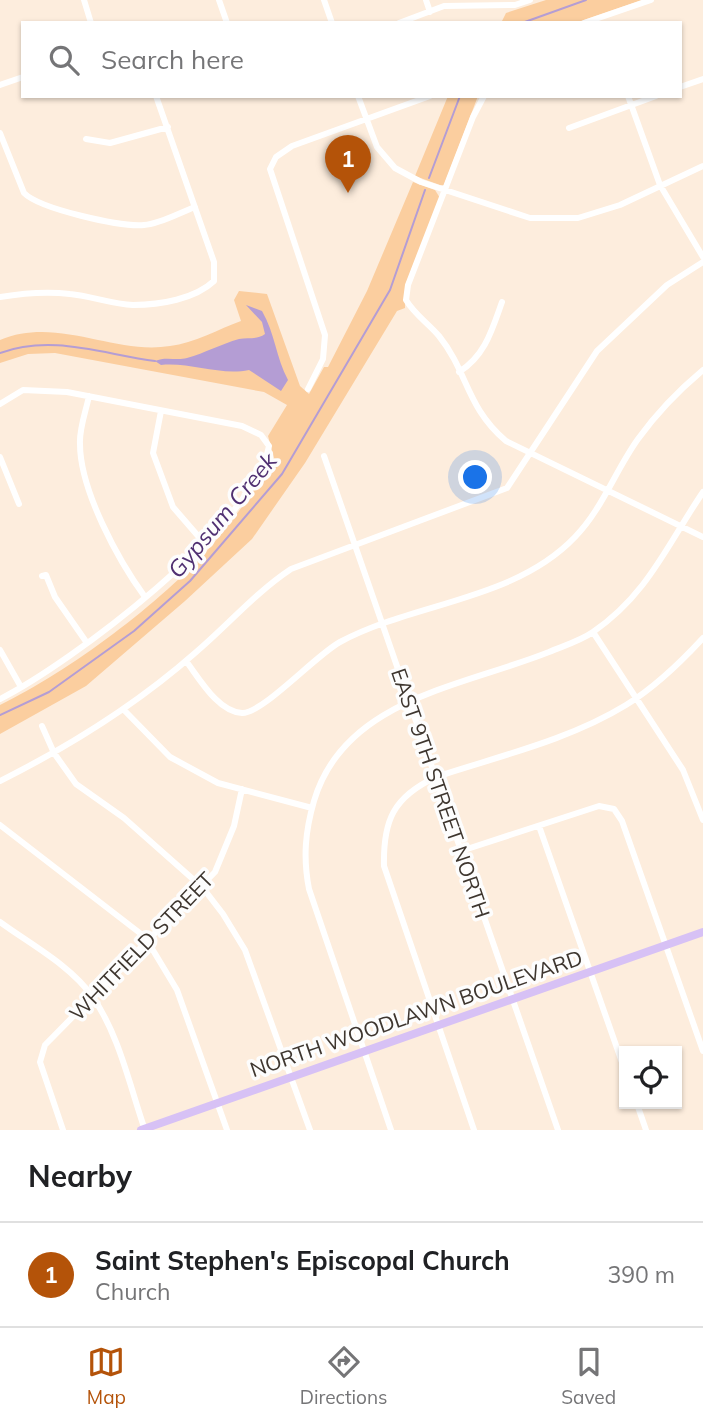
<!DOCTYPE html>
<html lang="en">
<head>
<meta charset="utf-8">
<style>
	:root { --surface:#fff; --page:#f2f2f2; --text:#202124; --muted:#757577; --line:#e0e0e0; --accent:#b45309 }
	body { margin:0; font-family:Mulish,sans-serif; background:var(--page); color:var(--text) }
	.controls { position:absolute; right:21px; bottom:21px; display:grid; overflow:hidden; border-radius:0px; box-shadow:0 2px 5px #0004 }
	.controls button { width:63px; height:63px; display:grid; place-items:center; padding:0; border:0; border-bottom:2px solid var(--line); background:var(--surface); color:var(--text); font:35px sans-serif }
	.you { position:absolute; left:476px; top:478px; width:24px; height:24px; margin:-18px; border:5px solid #fff; border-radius:50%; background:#1a73e8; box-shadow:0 0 0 10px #1a73e833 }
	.badge { display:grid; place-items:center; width:46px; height:46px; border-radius:50%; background:var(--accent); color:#fff; font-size:23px; font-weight:700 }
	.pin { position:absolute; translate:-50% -58px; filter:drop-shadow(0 2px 4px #0008) }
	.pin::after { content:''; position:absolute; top:37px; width:24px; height:21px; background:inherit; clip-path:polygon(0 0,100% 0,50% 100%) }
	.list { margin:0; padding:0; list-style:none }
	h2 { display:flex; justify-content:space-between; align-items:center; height:91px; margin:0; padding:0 28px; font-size:30px }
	h2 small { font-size:23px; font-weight:400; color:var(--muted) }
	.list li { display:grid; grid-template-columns:46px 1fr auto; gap:21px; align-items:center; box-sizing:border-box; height:105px; padding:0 28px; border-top:2px solid var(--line) }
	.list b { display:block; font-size:26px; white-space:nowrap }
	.list p { margin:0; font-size:23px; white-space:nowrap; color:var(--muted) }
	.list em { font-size:23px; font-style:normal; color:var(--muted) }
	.icon { flex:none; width:38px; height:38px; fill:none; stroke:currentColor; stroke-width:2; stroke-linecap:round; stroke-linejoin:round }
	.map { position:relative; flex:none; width:703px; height:1130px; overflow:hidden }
	.search { position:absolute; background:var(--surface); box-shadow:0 2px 5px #0004; left:21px; right:21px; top:21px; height:77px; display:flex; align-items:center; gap:18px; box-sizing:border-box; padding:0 24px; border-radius:0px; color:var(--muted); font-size:26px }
	.sheet { height:196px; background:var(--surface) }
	nav { display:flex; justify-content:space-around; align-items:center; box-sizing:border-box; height:98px; border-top:2px solid var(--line); background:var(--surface); font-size:19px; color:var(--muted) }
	nav a { display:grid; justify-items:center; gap:4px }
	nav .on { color:var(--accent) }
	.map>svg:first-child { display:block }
	.green { fill:#fbce9f }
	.water { fill:#b49dd4 }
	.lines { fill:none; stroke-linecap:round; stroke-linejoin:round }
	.stream { stroke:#b49dd4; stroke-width:2 }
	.minor { stroke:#fff; stroke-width:6 }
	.major { stroke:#d7c1f5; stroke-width:8 }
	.labels { text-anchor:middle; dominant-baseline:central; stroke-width:7; stroke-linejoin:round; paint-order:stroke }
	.street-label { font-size:21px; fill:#3e362f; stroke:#fdfdfd }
	.water-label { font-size:23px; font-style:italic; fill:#503072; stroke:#fdfdfd }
</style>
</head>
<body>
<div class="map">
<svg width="703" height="1130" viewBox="0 0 703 1130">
	<rect width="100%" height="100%" fill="#fdeddd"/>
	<path class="green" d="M546,0H642L575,23H501L506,13Z
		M448,96H478L444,185H440L415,176Z
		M413,182L435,190L440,198L405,286V308L397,311L305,463L252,539L185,601L86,686L0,734V705C70,671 161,603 212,545C233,521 251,494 269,468L274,458L268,436L287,405L264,392L55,353L28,354L0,363V340C58,316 113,355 170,346C194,343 219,329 241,321L234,300L239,291L267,294L300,386L309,394L324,367H328L367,291Z"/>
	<path class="water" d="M246,305L262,311C275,333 276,358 288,380L281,391L249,370C220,376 190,362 161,365L155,361C166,356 176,361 187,358C205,353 221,344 239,339C248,337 257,340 265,334L262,322Z"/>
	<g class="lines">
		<path class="stream" d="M522,23L586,0
			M429,178L460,96
			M0,353C52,334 102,354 155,361
			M0,715L49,692L134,631L190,581L282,474L390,290L425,190"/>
		<path class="minor" d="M84,0L91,23
			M219,0L227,23
			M324,0L332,23
			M426,0L430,12
			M399,23L444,6L515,5L530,0
			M584,23L651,0
			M0,85L23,77
			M680,87L703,79
			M358,96L377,147L395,168L421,182L530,218H578L620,205L703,166
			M484,96L473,117L408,285L406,300C415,315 428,323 439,336C468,372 466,407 506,441L703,537
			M628,96L660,185L703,257
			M569,128L656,96
			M0,133L24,193C40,209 120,227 144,225C160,224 179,213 195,207
			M86,139L110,143L168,127
			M0,297C24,293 45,291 70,294C91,296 112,304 133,305C160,305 195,299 214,281V262L156,96
			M459,372C485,356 492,330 502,302
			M308,389L323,359L325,335L270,169L276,157L292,146L430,96
			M89,396C86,411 79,429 80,444C80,490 118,560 145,597
			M0,404L23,390L67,392L242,426L261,435L269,446C255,525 70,664 0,699
			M161,411L153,453L173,507L205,544
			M324,456L558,1130
			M0,457L19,504
			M42,576L46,575L55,597L87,643
			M593,632L683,770L703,820
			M0,650L21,687
			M186,661C199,678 218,712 242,713C262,714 316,655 340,642C414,602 514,601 575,537C603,508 615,471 638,439C656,414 679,390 703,370
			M124,710L170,757L218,783L312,808
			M42,726L54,753L76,784L124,818L203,888L223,914L245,950L310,1130
			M0,781C70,746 136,705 195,653C228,625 255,593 291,569L507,488L597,351L667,285L703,262
			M0,825L145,937L177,990L227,1130
			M539,826L624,1068
			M461,851L599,806L614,809L622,821L703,1051
			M0,922C30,944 70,965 92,996C119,1034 130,1087 145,1130
			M637,1104L646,1130
			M63,1130L40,1062L45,1045L215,872L234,826L242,789
			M391,1130L309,889C303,858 305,832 314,801C344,699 464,686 549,652C563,646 580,641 593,632C648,594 667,545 703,492
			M474,1130L384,866C383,821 393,797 436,777C499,756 569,740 626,705C655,687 680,663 703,638"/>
		<path class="major" d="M141,1130L703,932"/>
	</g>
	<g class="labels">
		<g class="street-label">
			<text transform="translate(441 793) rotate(71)">EAST 9TH STREET NORTH</text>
			<text transform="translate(141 946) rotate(-46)">WHITFIELD STREET</text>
			<text transform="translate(416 1013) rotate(-19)">NORTH WOODLAWN BOULEVARD</text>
		</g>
		<g class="water-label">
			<text transform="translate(222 515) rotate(-50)">Gypsum Creek</text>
		</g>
	</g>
</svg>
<div class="controls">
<button><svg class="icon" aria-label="locate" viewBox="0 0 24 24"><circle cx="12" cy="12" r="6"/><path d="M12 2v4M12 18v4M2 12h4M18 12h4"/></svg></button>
</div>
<div class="you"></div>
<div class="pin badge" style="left:348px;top:193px">1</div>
<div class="search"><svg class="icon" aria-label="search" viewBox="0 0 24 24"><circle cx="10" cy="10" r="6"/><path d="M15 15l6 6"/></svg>Search here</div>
</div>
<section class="sheet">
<h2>Nearby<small></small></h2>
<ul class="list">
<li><span class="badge">1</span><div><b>Saint Stephen's Episcopal Church</b><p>Church</p></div><em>390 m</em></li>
</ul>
</section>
<nav>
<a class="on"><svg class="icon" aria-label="map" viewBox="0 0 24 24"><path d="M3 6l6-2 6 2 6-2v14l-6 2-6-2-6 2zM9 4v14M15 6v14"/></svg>Map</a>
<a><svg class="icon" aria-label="directions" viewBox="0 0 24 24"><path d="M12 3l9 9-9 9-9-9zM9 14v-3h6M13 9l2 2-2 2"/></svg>Directions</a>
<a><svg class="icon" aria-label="saved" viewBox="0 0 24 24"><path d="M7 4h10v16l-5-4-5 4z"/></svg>Saved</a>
</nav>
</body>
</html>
